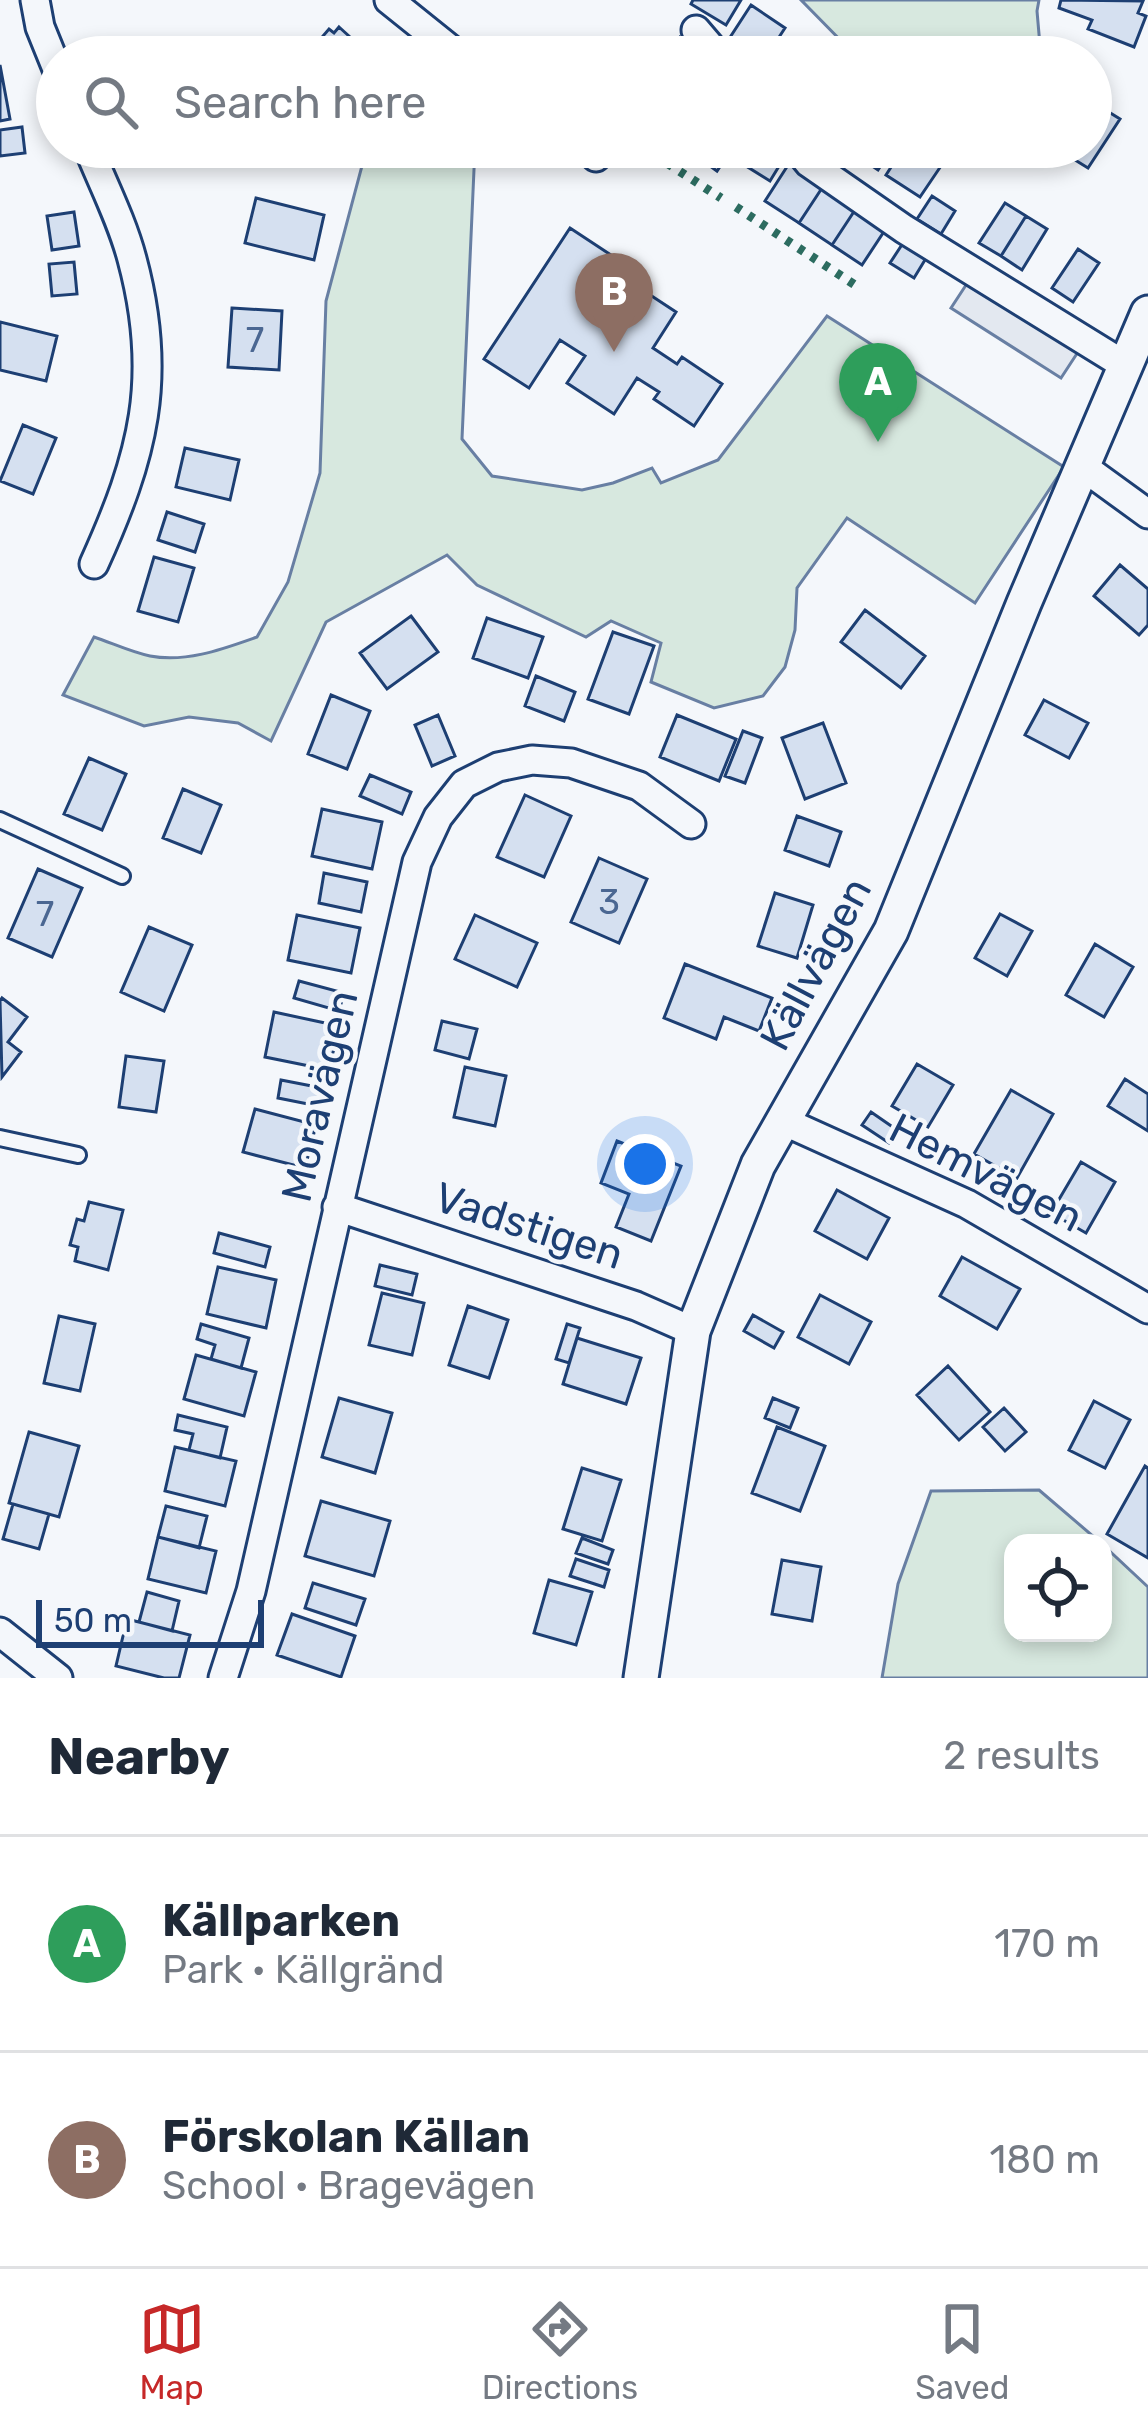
<!DOCTYPE html>
<html lang="en">
<head>
<meta charset="utf-8">
<style>
	:root { --surface:#fff; --page:#f6f6f7; --text:#1f2937; --muted:#747a83; --line:#e0e1e3; --accent:#c62828 }
	body { margin:0; font-family:Rubik,sans-serif; background:var(--page); color:var(--text) }
	.controls { position:absolute; right:36px; bottom:36px; display:grid; overflow:hidden; border-radius:24px; box-shadow:0 6px 18px #0003 }
	.controls button { width:108px; height:108px; display:grid; place-items:center; padding:0; border:0; border-bottom:3px solid var(--line); background:var(--surface); color:var(--text); font:60px sans-serif }
	.scale { position:absolute; left:36px; bottom:30px; width:228px; box-sizing:border-box; padding-left:12px; border:6px solid #1d3f73; border-top:0; font-size:33px; line-height:42px; white-space:nowrap; color:#1d3f73; -webkit-text-stroke:9px #f4f7fb; paint-order:stroke }
	.you { position:absolute; left:645px; top:1164px; width:42px; height:42px; margin:-30px; border:9px solid #fff; border-radius:50%; background:#1a73e8; box-shadow:0 0 0 18px #1a73e833 }
	.badge { display:grid; place-items:center; width:78px; height:78px; border-radius:50%; background:var(--accent); color:#fff; font-size:39px; font-weight:700 }
	.pin { position:absolute; translate:-50% -99px; filter:drop-shadow(0 3px 6px #0008) }
	.pin::after { content:''; position:absolute; top:63px; width:42px; height:36px; background:inherit; clip-path:polygon(0 0,100% 0,50% 100%) }
	.list { margin:0; padding:0; list-style:none }
	h2 { display:flex; justify-content:space-between; align-items:center; height:156px; margin:0; padding:0 48px; font-size:51px }
	h2 small { font-size:39px; font-weight:400; color:var(--muted) }
	.list li { display:grid; grid-template-columns:78px 1fr auto; gap:36px; align-items:center; box-sizing:border-box; height:216px; padding:0 48px; border-top:3px solid var(--line) }
	.list b { display:block; font-size:45px; white-space:nowrap }
	.list p { margin:0; font-size:39px; white-space:nowrap; color:var(--muted) }
	.list em { font-size:39px; font-style:normal; color:var(--muted) }
	.icon { flex:none; width:66px; height:66px; fill:none; stroke:currentColor; stroke-width:2; stroke-linecap:round; stroke-linejoin:round }
	.map { position:relative; flex:none; width:1148px; height:1678px; overflow:hidden }
	.search { position:absolute; background:var(--surface); box-shadow:0 6px 18px #0003; left:36px; right:36px; top:36px; height:132px; display:flex; align-items:center; gap:30px; box-sizing:border-box; padding:0 42px; border-radius:66px; color:var(--muted); font-size:45px }
	.sheet { height:588px; background:var(--surface) }
	nav { display:flex; justify-content:space-around; align-items:center; box-sizing:border-box; height:168px; border-top:3px solid var(--line); background:var(--surface); font-size:33px; color:var(--muted) }
	nav a { display:grid; justify-items:center; gap:6px }
	nav .on { color:var(--accent) }
	.map>svg:first-child { display:block }
	.green { fill:#d7e8df; stroke:#687fa3; stroke-width:3 }
	.parking { fill:#e3e8f0; stroke:#687fa3; stroke-width:3 }
	.building { fill:#d5e0f0; stroke:#1d3f73; stroke-width:3 }
	.lines { fill:none; stroke-linecap:round; stroke-linejoin:round }
	.service-casing { stroke:#1d3f73; stroke-width:20 }
	.minor-casing { stroke:#1d3f73; stroke-width:33 }
	.tertiary-casing { stroke:#1d3f73; stroke-width:39 }
	.service { stroke:#f4f7fb; stroke-width:14 }
	.minor { stroke:#f4f7fb; stroke-width:27 }
	.tertiary { stroke:#f4f7fb; stroke-width:33 }
	.hedge { stroke:#2c6c60; stroke-width:9; stroke-dasharray:6 9; stroke-linecap:butt }
	.labels { text-anchor:middle; dominant-baseline:central; stroke-width:9; stroke-linejoin:round; paint-order:stroke }
	.number-label { font-size:36px; fill:#4b6792 }
	.street-label { font-size:42px; fill:#1d3f73; stroke:#f4f7fb }
</style>
</head>
<body>
<div class="map">
<svg width="1148" height="1678" viewBox="0 0 1148 1678">
	<rect width="100%" height="100%" fill="#f4f7fb"/>
	<path class="green" d="M801,0H1039L1037,11L1041,57H857Z
		M367,147H475L462,439L492,476L582,490L613,483L652,468L661,483L718,460L827,316L1064,467L975,603L847,518L797,588L795,630L785,667L763,696L714,708L651,682L661,643L611,621L586,637L477,585L447,555L326,622L271,741L238,723L189,717L144,726L63,695L94,637C112,643 131,652 150,656C186,663 223,649 257,637L288,582L320,473L326,301Z
		M1039,1490L1101,1543H1013V1633H1103V1545L1148,1587V1678H882L898,1584L931,1491Z"/>
	<path class="parking" d="M968,282L1078,352L1061,378L951,308Z"/>
	<path class="building" d="M693,0H741L726,25L691,4Z
		M1061,0L1143,1L1138,13L1146,16L1134,47L1088,29L1092,20L1059,8Z
		M751,5L785,28L766,57H751L727,42Z
		M339,27L372,57H305L329,29L334,33Z
		M680,37L703,52L700,57H667Z
		M0,65L10,119L0,121Z
		M1091,101L1120,119L1088,168L1059,150L1061,147H1091Z
		M22,127L25,153L0,156V130Z
		M684,147H733L717,171Z
		M759,147H767L784,158L770,181L746,166Z
		M844,147H893L878,170Z
		M904,147H919L943,163L920,197L886,175Z
		M790,162L824,185L799,223L765,201Z
		M824,185L857,207L832,245L799,223Z
		M932,196L955,211L941,234L917,219Z
		M256,198L324,215L314,260L245,243Z
		M1005,203L1026,216L1001,256L979,243Z
		M857,207L887,227L862,265L832,245Z
		M74,212L79,246L52,250L47,216Z
		M1026,216L1047,229L1022,270L1001,256Z
		M570,228L614,257L588,297L615,315L635,285L676,312L653,348L677,364L682,357L722,384L694,426L654,399L659,392L637,378L614,414L567,383L585,356L560,340L529,388L484,359Z
		M905,240L928,255L914,278L890,263Z
		M1078,249L1099,263L1073,302L1052,288Z
		M74,262L77,294L52,296L49,264Z
		M232,308L282,311L279,370L228,367Z
		M0,322L57,336L46,381L0,370Z
		M23,425L56,438L33,494L0,481Z
		M185,448L239,460L230,500L176,487Z
		M167,512L204,524L195,552L158,540Z
		M154,557L194,568L178,622L138,611Z
		M1120,565L1148,589V625L1139,635L1094,596Z
		M865,610L925,656L901,688L841,642Z
		M411,616L438,652L387,689L360,653Z
		M487,618L543,637L528,678L473,658Z
		M613,632L654,646L629,714L588,699Z
		M536,676L575,692L564,721L525,706Z
		M331,695L370,711L347,769L308,754Z
		M1044,700L1088,723L1069,758L1025,735Z
		M438,715L455,756L432,766L415,725Z
		M677,715L736,739L719,781L660,757Z
		M823,723L846,783L805,799L782,738Z
		M743,731L762,738L745,783L725,776Z
		M89,758L126,774L102,830L64,814Z
		M370,775L411,792L402,814L360,796Z
		M183,789L221,805L201,853L163,838Z
		M525,795L571,816L544,877L497,857Z
		M322,809L382,822L372,869L312,856Z
		M797,816L841,832L829,866L785,850Z
		M599,858L647,879L619,943L571,922Z
		M38,869L82,888L52,957L8,938Z
		M324,873L367,882L361,912L319,903Z
		M775,893L813,905L797,958L758,946Z
		M1000,914L1032,931L1007,976L975,958Z
		M297,915L360,928L351,973L288,960Z
		M475,915L537,943L517,987L455,959Z
		M149,927L192,945L164,1011L121,992Z
		M1095,944L1133,967L1104,1017L1066,995Z
		M685,964L772,998L759,1031L724,1017L716,1039L664,1018Z
		M299,981L344,993L339,1011L294,998Z
		M2,998L27,1017L8,1042L21,1052L2,1077L0,1001Z
		M274,1012L339,1026L329,1070L265,1057Z
		M442,1021L477,1029L469,1059L435,1050Z
		M126,1056L164,1061L156,1112L119,1107Z
		M917,1064L953,1085L928,1127L892,1106Z
		M465,1067L506,1076L495,1126L454,1117Z
		M1125,1079L1148,1094V1131L1108,1106Z
		M281,1080L322,1088L318,1106L278,1098Z
		M1011,1090L1053,1114L1017,1178L974,1154Z
		M255,1109L316,1125L305,1168L243,1152Z
		M871,1112L897,1130L889,1143L862,1125Z
		M617,1141L681,1166L651,1241L616,1227L629,1194L601,1183Z
		M1081,1162L1115,1182L1086,1233L1051,1213Z
		M837,1190L889,1218L867,1259L815,1231Z
		M89,1202L123,1210L108,1270L75,1261L78,1247L70,1245L77,1219L84,1221Z
		M219,1233L270,1247L265,1267L214,1253Z
		M962,1257L1020,1289L997,1329L940,1296Z
		M380,1265L417,1274L412,1295L375,1286Z
		M218,1267L276,1280L266,1328L207,1314Z
		M382,1293L424,1303L412,1355L369,1345Z
		M820,1295L871,1322L849,1364L798,1337Z
		M468,1306L508,1320L489,1378L449,1365Z
		M753,1315L783,1332L774,1348L744,1331Z
		M59,1316L95,1324L80,1391L44,1383Z
		M201,1324L249,1338L241,1368L211,1359L215,1345L197,1339Z
		M567,1324L580,1328L569,1363L556,1359Z
		M577,1338L641,1358L626,1404L563,1384Z
		M196,1355L256,1372L244,1416L184,1399Z
		M948,1366L990,1412L959,1440L917,1395Z
		M339,1398L392,1413L375,1473L322,1457Z
		M773,1398L798,1408L790,1428L765,1418Z
		M1094,1401L1130,1420L1105,1468L1069,1450Z
		M1004,1408L1026,1432L1005,1451L983,1427Z
		M178,1415L227,1427L220,1458L189,1450L193,1434L175,1430Z
		M777,1427L825,1446L800,1511L752,1493Z
		M29,1432L79,1446L59,1517L9,1503Z
		M175,1447L236,1461L225,1506L165,1491Z
		M1145,1466L1148,1468V1558L1107,1534Z
		M582,1468L621,1480L602,1541L563,1529Z
		M321,1501L390,1521L374,1576L305,1556Z
		M13,1504L49,1514L39,1549L3,1539Z
		M166,1506L207,1516L199,1548L158,1537Z
		M158,1537L216,1551L206,1593L148,1579Z
		M582,1538L613,1550L608,1564L576,1553Z
		M576,1559L609,1570L604,1587L570,1576Z
		M782,1560L821,1567L812,1621L772,1614Z
		M549,1580L592,1592L576,1645L534,1633Z
		M313,1583L365,1599L356,1625L305,1608Z
		M147,1592L179,1601L172,1631L139,1622Z
		M292,1614L355,1636L341,1677L277,1655Z
		M127,1619L190,1635L179,1678H164L116,1666Z"/>
	<g class="lines">
		<g class="service-casing">
			<path id="service" d="M0,820L122,876
				M0,1138L78,1155"/>
		</g>
		<g class="minor-casing">
			<path id="minor" d="M35,0L40,27L57,69
				M389,0L460,57
				M696,30L719,57
				M88,147C103,184 122,221 132,259C164,378 143,456 94,564
				M585,147L596,157
				M796,147L809,163L904,229L1126,366
				M1082,466L1148,514
				M781,1120L967,1204L1148,1309
				M337,1207L636,1306L693,1331
				M0,1632L58,1678
				M223,1678L251,1591L417,862L438,817L464,784L498,767L532,760L571,763L639,786L691,824"/>
		</g>
		<g class="tertiary-casing">
			<path id="tertiary" d="M641,1678L693,1331L758,1165L891,931L1024,603L1148,313"/>
		</g>
		<use href="#service" class="service"/>
		<use href="#minor" class="minor"/>
		<use href="#tertiary" class="tertiary"/>
		<path class="hedge" d="M642,147L721,198
			M736,207L855,285"/>
	</g>
	<g class="labels">
		<g class="number-label">
			<text x="255" y="339">7</text>
			<text x="609" y="901">3</text>
			<text x="45" y="913">7</text>
		</g>
		<g class="street-label">
			<text transform="translate(816 964) rotate(-62)">Källvägen</text>
			<text transform="translate(320 1096) rotate(-77)">Moravägen</text>
			<text transform="translate(986 1173) rotate(27)">Hemvägen</text>
			<text transform="translate(529 1226) rotate(18)">Vadstigen</text>
		</g>
	</g>
</svg>
<div class="controls">
<button><svg class="icon" aria-label="locate" viewBox="0 0 24 24"><circle cx="12" cy="12" r="6"/><path d="M12 2v4M12 18v4M2 12h4M18 12h4"/></svg></button>
</div>
<div class="scale">50 m</div>
<div class="you"></div>
<div class="pin badge" style="left:878px;top:442px;background:#2e9e5b">A</div>
<div class="pin badge" style="left:614px;top:352px;background:#8d6e63">B</div>
<div class="search"><svg class="icon" aria-label="search" viewBox="0 0 24 24"><circle cx="10" cy="10" r="6"/><path d="M15 15l6 6"/></svg>Search here</div>
</div>
<section class="sheet">
<h2>Nearby<small>2 results</small></h2>
<ul class="list">
<li><span class="badge" style="background:#2e9e5b">A</span><div><b>Källparken</b><p>Park · Källgränd</p></div><em>170 m</em></li>
<li><span class="badge" style="background:#8d6e63">B</span><div><b>Förskolan Källan</b><p>School · Bragevägen</p></div><em>180 m</em></li>
</ul>
</section>
<nav>
<a class="on"><svg class="icon" aria-label="map" viewBox="0 0 24 24"><path d="M3 6l6-2 6 2 6-2v14l-6 2-6-2-6 2zM9 4v14M15 6v14"/></svg>Map</a>
<a><svg class="icon" aria-label="directions" viewBox="0 0 24 24"><path d="M12 3l9 9-9 9-9-9zM9 14v-3h6M13 9l2 2-2 2"/></svg>Directions</a>
<a><svg class="icon" aria-label="saved" viewBox="0 0 24 24"><path d="M7 4h10v16l-5-4-5 4z"/></svg>Saved</a>
</nav>
</body>
</html>
